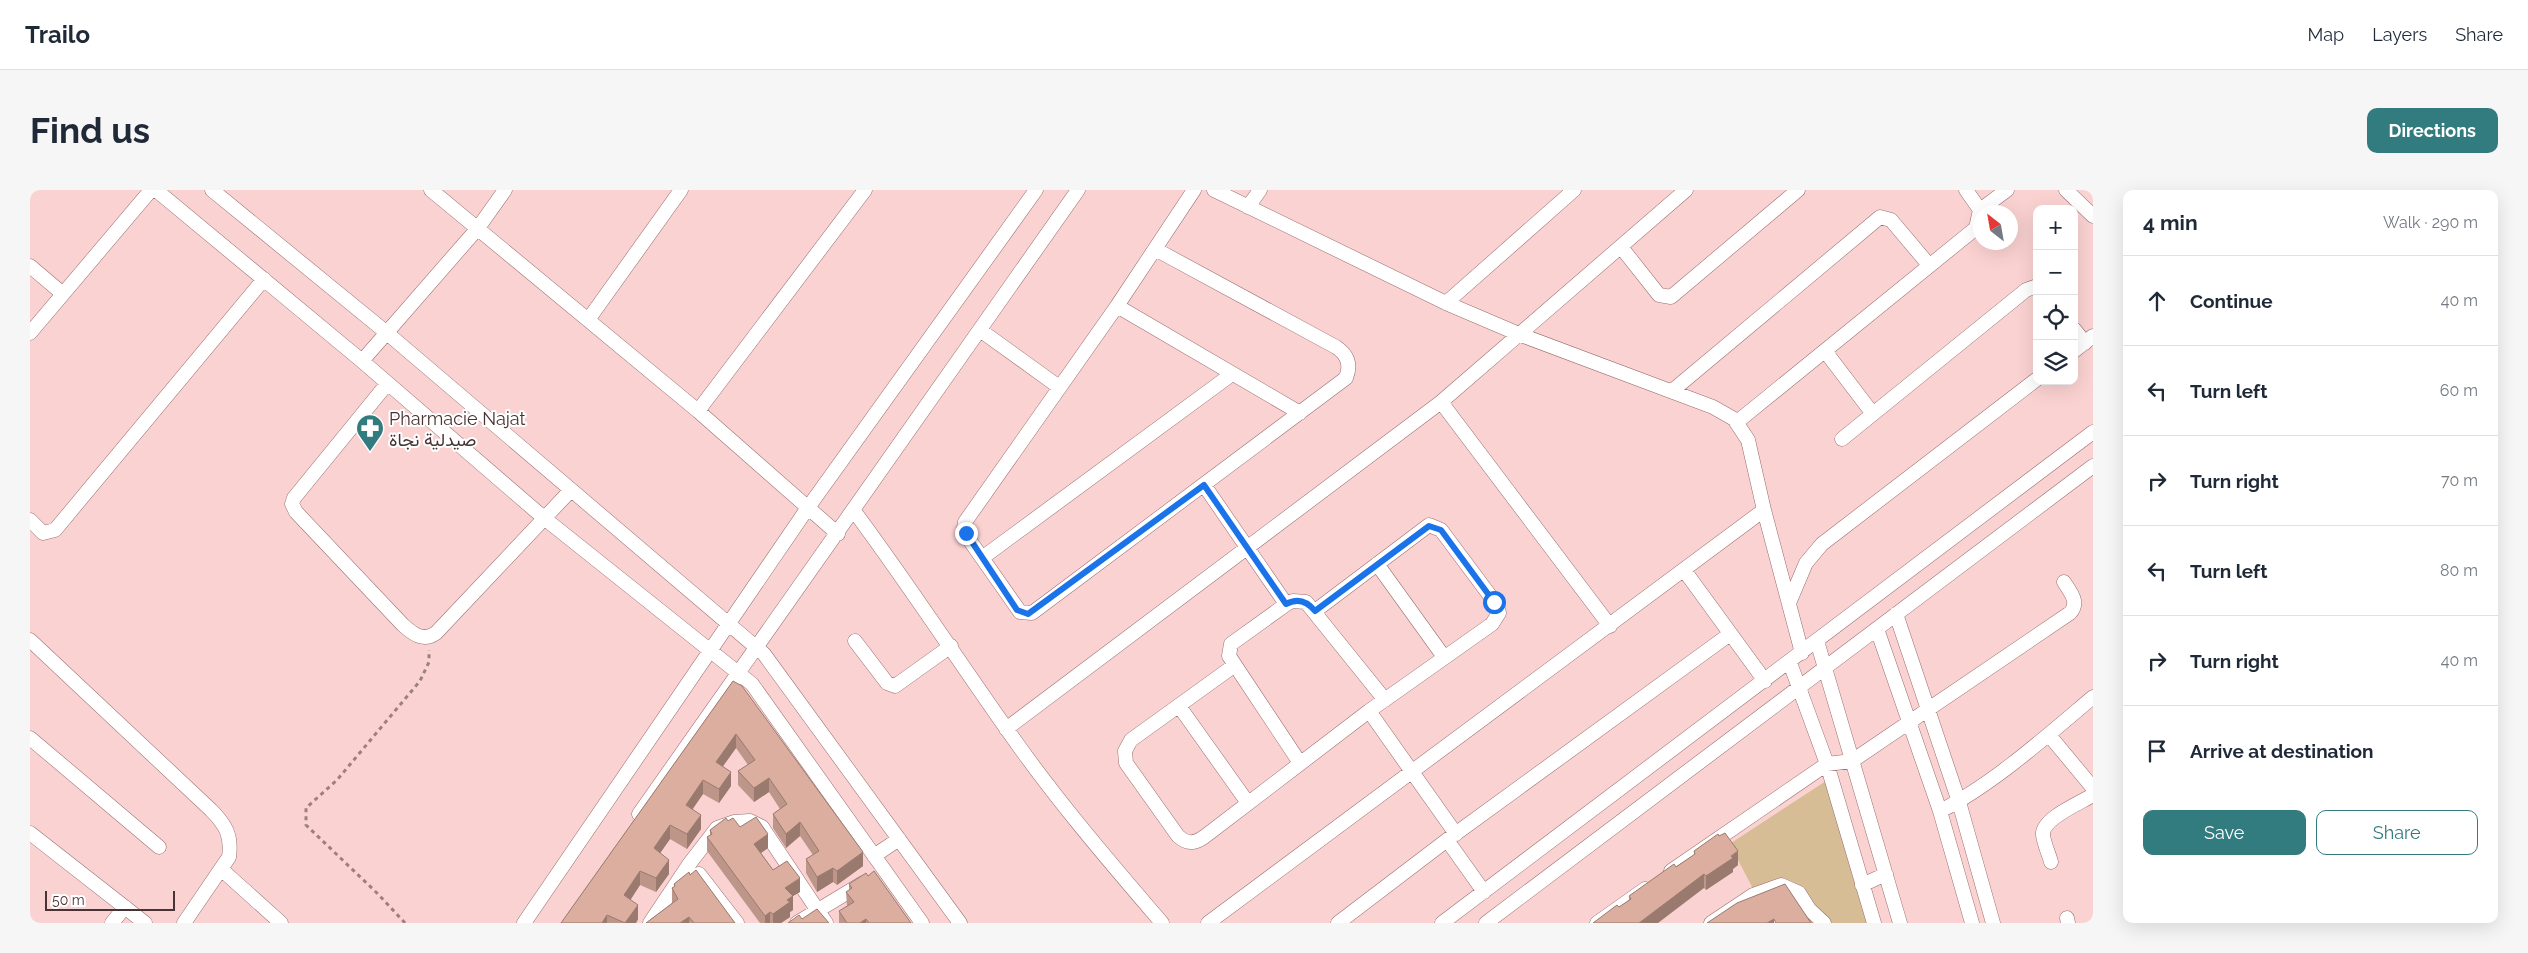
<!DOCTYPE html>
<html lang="en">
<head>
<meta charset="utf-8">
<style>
	:root { --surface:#fff; --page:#f6f6f7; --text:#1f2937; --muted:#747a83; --line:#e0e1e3; --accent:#327b7e }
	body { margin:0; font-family:Raleway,Vazirmatn,sans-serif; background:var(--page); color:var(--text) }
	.controls { position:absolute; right:15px; top:15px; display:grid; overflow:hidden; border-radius:10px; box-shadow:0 5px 20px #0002 }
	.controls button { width:45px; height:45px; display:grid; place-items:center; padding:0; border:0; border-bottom:1px solid var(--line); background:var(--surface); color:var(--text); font:25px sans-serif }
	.compass { position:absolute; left:1943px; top:15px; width:45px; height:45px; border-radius:50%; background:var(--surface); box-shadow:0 5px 20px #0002; rotate:329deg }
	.scale { position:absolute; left:15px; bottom:12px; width:130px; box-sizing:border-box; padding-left:5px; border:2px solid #483434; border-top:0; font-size:14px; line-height:18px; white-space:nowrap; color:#483434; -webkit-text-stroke:4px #fff; paint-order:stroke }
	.stop { position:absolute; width:15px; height:15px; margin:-11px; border:4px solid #1a73e8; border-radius:50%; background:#fff }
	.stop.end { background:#1a73e8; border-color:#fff; box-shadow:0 1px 5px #0008 }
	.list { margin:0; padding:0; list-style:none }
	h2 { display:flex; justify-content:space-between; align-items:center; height:65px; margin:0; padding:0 20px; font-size:21px }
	h2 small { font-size:16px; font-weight:400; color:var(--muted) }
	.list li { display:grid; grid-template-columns:32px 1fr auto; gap:15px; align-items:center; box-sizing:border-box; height:90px; padding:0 20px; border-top:1px solid var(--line) }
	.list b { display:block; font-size:19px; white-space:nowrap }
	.list em { font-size:16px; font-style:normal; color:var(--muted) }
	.actions { display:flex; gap:10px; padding:15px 20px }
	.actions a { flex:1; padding:11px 0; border:1px solid var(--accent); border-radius:10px; text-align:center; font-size:18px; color:var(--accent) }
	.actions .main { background:var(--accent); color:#fff }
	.icon { flex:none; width:28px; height:28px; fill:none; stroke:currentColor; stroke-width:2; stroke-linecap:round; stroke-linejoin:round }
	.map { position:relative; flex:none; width:2063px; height:733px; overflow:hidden; border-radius:10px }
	header { display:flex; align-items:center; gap:30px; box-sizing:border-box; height:70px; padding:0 25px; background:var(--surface); border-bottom:1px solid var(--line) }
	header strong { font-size:24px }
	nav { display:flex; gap:28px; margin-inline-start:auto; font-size:18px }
	.intro { display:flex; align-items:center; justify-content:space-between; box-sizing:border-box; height:120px; padding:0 30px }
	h1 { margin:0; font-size:35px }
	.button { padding:12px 22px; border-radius:10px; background:var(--accent); color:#fff; font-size:18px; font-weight:700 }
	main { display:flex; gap:30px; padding:0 30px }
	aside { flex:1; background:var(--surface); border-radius:10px; box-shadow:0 5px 20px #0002 }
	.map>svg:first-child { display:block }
	.grass { fill:#d7bd96 }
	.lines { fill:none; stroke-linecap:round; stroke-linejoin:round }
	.street-casing { stroke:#9a6d6e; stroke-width:15 }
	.path { stroke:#9d7f7f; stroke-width:3; stroke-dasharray:4 4; stroke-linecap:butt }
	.street { stroke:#fff; stroke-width:14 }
	.wall { fill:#bd9689 }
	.shaded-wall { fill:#9a7a6f }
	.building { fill:#dcae9f; stroke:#9a7a6f }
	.route { stroke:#1a73e8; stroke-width:6 }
	.labels { text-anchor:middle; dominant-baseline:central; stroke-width:4; stroke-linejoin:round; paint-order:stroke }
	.poi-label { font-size:18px; fill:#483434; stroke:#fff; text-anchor:start }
</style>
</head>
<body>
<header>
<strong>Trailo</strong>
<nav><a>Map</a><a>Layers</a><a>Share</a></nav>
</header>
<div class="intro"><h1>Find us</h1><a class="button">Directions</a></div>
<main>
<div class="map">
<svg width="2063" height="733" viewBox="0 0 2063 733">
	<rect width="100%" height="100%" fill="#fbd2d2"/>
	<path class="grass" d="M1796,591L1840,733H1779L1730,712L1708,670L1695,657Z"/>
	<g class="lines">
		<g class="street-casing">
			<path id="street" d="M126,0L332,171L514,328L722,494L892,733
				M182,0L357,143L734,464L930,733
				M401,0L668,221L808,344
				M1184,0L1416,113L1491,145L1683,217L1704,229L1718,250L1734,320L1772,463
				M2036,0L2063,26
				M1218,17L1230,0
				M1950,20L1977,0
				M1591,57L1629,105L1641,107L1768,0
				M1125,59L1306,157C1318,165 1321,175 1316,188L1002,423L990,422L938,348L934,338L935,332L1087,116L1164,0
				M0,76L33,104
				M1416,113L1544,0
				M1087,116L1270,223
				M558,130L651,0
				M2044,139L2055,153
				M950,140L1029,197
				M0,143L121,0
				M1795,161L1843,224
				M2044,161L2063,146
				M332,171L448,38L475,0
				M357,194L264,308L262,314L266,322L373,435C383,444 393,452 406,443L541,300
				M1642,201L1850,27L1861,30L1899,75
				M1411,212L1580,436
				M668,221L835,0
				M1707,232L1946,38L1950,20L1936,0
				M1812,249L1996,100L2007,96
				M1174,295L1256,414
				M824,321C877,392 925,466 976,538C1023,606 1078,670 1132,733
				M0,330L13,343L25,340L234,89
				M952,368L1202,184
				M1347,374L1414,467
				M1654,380L1735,491
				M1759,413L1776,373L1792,354L2007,189
				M1866,424L1929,612L1963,733
				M1847,439L1910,621L1942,733
				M0,450L181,620C196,635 202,646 199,667L154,733
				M825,451L857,493L865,496L921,456
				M1787,451L1870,733
				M1760,473L1797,574L1844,733
				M1205,475L1101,550L1095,561L1096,573L1148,646C1157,654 1164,654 1174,647L1339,521L1462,434L1469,423L1467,415L1411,340L1399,335L1285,421
				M1149,516L1218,613
				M1339,521L1426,644
				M976,539L1411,212L1656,0
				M2019,545L2063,598
				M0,548L129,657
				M1270,573L1199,466L1201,454L1258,413L1263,411L1276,412L1355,510
				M1910,621C1962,595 2018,545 2063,507
				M609,624L1048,0
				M0,643L115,733
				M1417,650L1454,702
				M844,666L869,649
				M2021,672C2019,664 2014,654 2013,645C2011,629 2050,613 2063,605
				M191,679L251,733
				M1641,681L1797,574L1822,571L2040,423C2050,412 2040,402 2034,392
				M669,684L707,733
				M1832,695L1856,684
				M2037,728L2038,733
				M82,733L95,717
				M494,733L777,319L1006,0
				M620,733L660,673L687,638L704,632L720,631L732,637L796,733
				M767,733L833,693
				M1178,733L1734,320
				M1308,733L1417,650L1700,444
				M1412,733L2063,242
				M1456,733L2063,276
				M1567,733L1615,699
				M1681,733L1723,705L1751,695L1769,703L1779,719L1794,733"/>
		</g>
		<path class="path" d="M375,733L348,704L276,635V618L307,590L390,491L399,472V460"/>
		<use href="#street" class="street"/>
	</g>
	<path class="wall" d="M703,491L833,676L807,695L803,692L787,702L776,683V669L783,665L770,646L756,658L743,638V624L750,619L739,602L724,612L708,595V581L718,575L706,558L693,576L701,596L689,613L673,604L662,619L671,639L657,659L640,649L630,663L639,684L626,702L610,695L600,710L608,729L606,733H531Z
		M698,631L710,637L738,658L731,663L743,680L770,702L763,706V720L760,722V727L751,733H730L677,661V647L680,645V640Z
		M1664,661L1708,675L1703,679V682L1676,700L1674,698L1589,717L1599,710V706L1664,665Z
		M660,685L705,733H616L642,713V698L644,697V694Z
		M838,686L881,733H809V721L817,716L816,702L819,700V694Z"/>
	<path class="shaded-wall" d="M706,544V558L686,586V572Z
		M701,582V596L689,613V599Z
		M739,588V602L724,612V598Z
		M673,590V604L656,629V615Z
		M671,625V639L657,659V644Z
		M770,632V646L756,658V644Z
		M640,635V649L624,672V658Z
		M738,644V658L724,668V654Z
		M1708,661V675L1703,679V682L1676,700V686Z
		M833,662V676L807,695V681Z
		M639,670V684L626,702V688Z
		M803,678V692L787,702V687Z
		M610,681V695L594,720V705Z
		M1674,684V698L1628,733H1609Z
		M770,688V702L763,706V720L760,722V727L751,733H743V724L755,698Z
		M608,715V729L606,733H595Z
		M740,722V733H735V726Z
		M577,725V733H572Z
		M659,727V733H650Z
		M836,729V733H830Z
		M1744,729V733H1737Z"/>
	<path class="building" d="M703,491L712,496L833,662L807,681L803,678L787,687L776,669L789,661L770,632L756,644L743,624L757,614L739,588L724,598L708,581L725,570L706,544L686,572L701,582L689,599L673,590L656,615L671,625L657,644L640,635L624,658L639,670L626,688L610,681L594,705L608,715L595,733L577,725L572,733H531Z
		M726,627L738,644L724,654L743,680L757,671L770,688L755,698L763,706L757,710L760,712L743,724L740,722L735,726L677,647L682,644L680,640L696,628L698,631L703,628L710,637Z
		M1695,643L1708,661L1701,666L1703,668L1676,686L1674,684L1609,733H1563L1587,715L1589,717L1601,709L1599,706L1644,674L1646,677L1665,664L1664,661L1688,644L1689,646Z
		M666,680L705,733H664L659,727L650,733H616L648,709L642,698L645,696L644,694L659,682L660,685Z
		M844,681L881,733H839L836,729L830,733H817L809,721L824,712L816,702L822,698L819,694L836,683L838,686Z
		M1755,694L1781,733H1746L1744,729L1737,733H1677L1707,713Z
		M787,719L799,733H758L769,725L772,729Z"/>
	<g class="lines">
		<path class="route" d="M936,343L987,420L998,424L1174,295L1256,414C1267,408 1277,411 1285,421L1399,336L1411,340L1464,412"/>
	</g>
	<defs>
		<g id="pharmacy-pin" transform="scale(1.4375)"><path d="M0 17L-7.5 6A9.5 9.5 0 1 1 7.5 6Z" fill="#327b7e" stroke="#fff"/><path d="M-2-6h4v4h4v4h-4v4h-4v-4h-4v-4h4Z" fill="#fff"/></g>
	</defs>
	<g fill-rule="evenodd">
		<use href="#pharmacy-pin" x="340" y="238"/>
	</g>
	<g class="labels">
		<g class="poi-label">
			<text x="359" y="228">Pharmacie Najat<tspan x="359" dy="21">صيدلية نجاة</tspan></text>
		</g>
	</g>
</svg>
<div class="controls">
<button>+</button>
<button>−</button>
<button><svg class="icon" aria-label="locate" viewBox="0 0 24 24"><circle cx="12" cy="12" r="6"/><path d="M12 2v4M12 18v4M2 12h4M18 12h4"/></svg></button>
<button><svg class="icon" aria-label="layers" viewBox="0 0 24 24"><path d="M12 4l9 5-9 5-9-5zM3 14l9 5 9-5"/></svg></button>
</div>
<svg class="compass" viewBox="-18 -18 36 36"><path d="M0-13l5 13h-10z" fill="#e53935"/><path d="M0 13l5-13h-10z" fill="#747a83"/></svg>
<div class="scale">50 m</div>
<div class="stop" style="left:1464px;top:412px"></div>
<div class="stop end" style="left:936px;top:343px"></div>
</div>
<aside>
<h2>4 min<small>Walk · 290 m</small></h2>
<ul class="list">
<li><svg class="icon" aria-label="ahead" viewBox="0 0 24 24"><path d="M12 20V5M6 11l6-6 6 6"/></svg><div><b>Continue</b></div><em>40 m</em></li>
<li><svg class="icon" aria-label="left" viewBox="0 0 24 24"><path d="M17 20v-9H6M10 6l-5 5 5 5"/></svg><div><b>Turn left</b></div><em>60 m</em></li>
<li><svg class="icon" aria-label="right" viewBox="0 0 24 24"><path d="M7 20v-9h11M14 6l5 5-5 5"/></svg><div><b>Turn right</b></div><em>70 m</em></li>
<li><svg class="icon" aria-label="left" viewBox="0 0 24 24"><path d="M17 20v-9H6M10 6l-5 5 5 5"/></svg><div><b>Turn left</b></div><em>80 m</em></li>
<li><svg class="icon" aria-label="right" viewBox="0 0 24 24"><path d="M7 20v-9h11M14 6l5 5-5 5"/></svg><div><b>Turn right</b></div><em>40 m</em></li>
<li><svg class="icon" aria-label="arrive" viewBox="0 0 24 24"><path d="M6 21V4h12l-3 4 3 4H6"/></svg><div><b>Arrive at destination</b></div></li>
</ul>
<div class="actions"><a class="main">Save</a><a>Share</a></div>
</aside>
</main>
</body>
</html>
